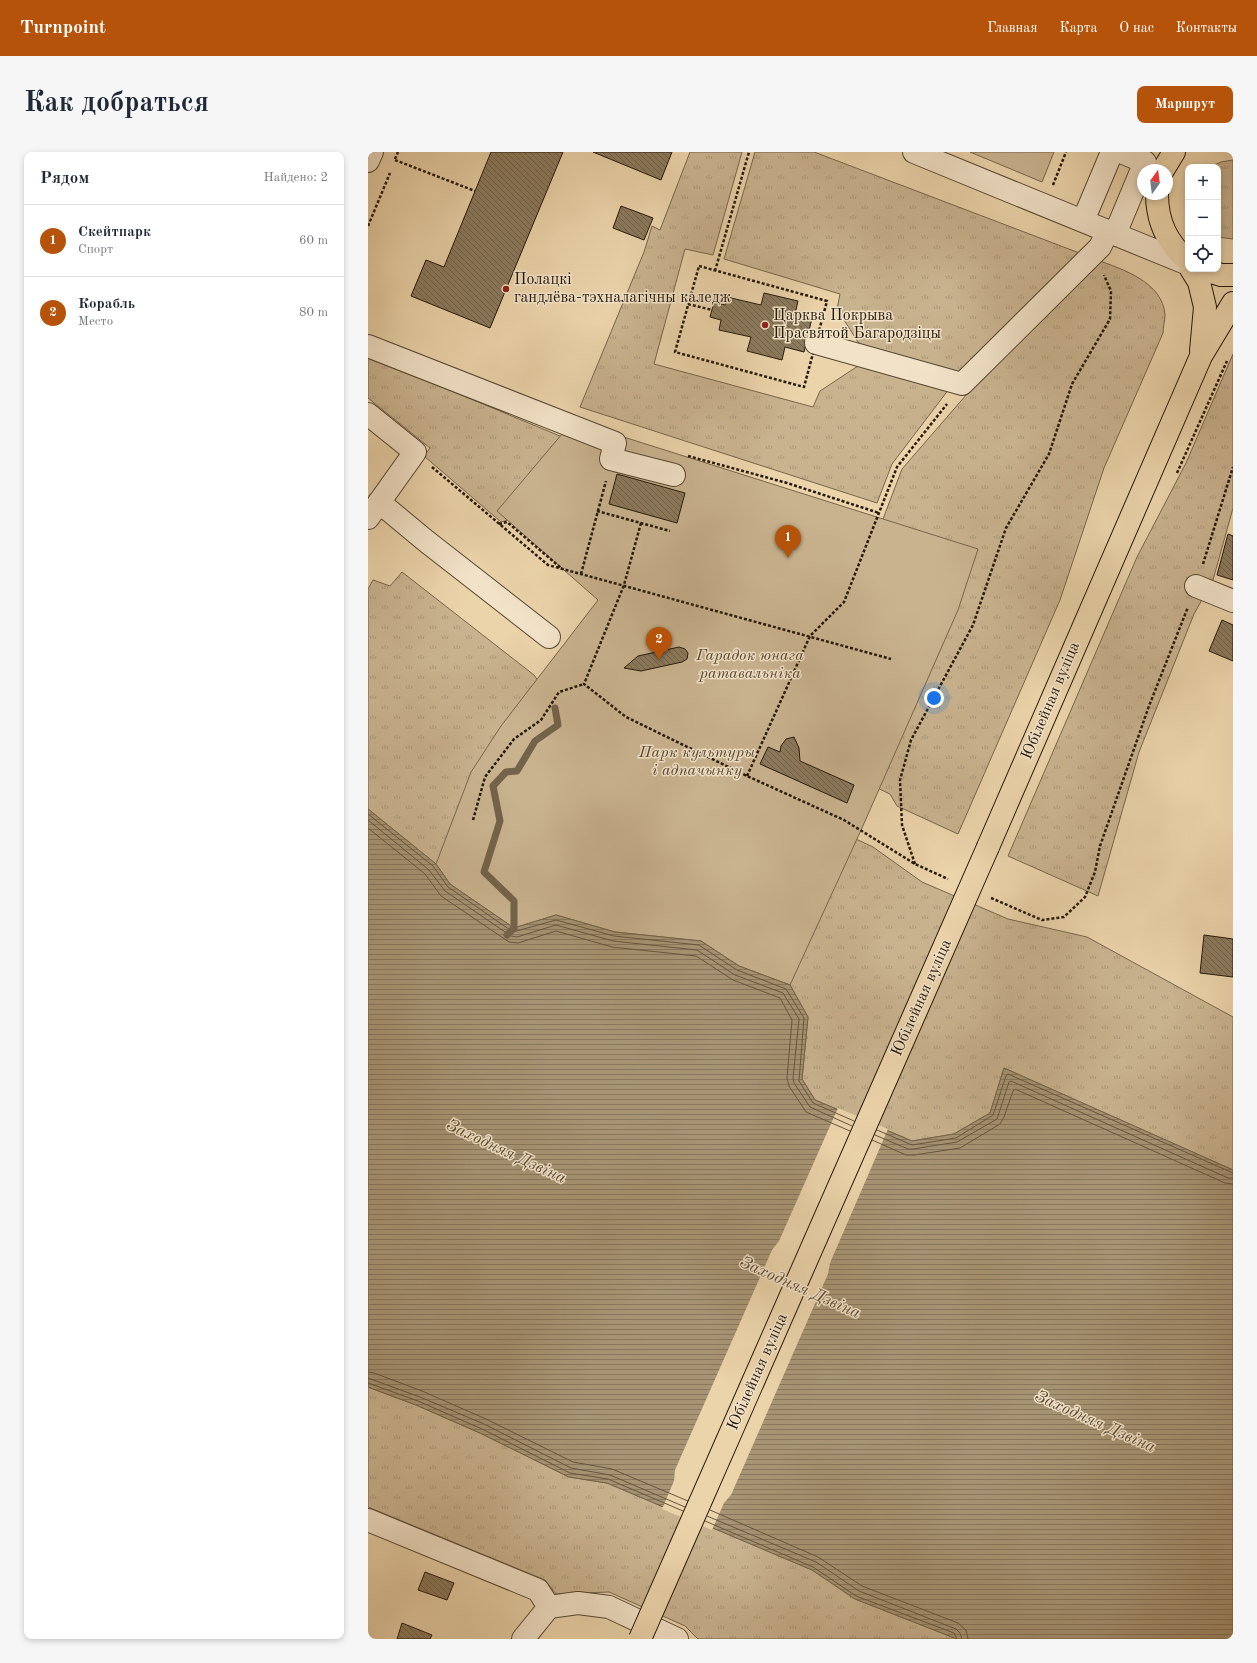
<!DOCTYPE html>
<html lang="ru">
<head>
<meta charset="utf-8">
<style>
	:root { --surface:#fff; --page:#f6f6f7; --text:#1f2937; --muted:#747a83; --line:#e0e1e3; --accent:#b45309 }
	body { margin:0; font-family:"Old Standard TT",serif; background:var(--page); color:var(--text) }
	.controls { position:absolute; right:12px; top:12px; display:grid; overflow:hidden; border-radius:8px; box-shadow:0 2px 6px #0003 }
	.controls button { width:36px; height:36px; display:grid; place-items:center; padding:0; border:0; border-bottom:1px solid var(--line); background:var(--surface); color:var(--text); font:20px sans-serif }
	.compass { position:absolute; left:769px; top:12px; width:36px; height:36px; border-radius:50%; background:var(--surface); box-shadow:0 2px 6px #0003; rotate:14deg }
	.you { position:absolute; left:566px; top:546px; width:14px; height:14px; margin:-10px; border:3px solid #fff; border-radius:50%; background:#1a73e8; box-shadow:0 0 0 6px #1a73e833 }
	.badge { display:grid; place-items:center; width:26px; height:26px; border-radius:50%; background:var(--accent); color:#fff; font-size:13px; font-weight:700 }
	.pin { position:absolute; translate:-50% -33px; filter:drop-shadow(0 1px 2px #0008) }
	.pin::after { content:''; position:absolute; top:21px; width:14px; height:12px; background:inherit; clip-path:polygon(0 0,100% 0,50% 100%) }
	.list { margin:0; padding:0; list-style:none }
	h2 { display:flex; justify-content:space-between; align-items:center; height:52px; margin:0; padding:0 16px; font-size:17px }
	h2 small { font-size:13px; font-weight:400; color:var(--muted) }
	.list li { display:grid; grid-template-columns:26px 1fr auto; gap:12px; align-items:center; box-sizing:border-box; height:72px; padding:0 16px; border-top:1px solid var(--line) }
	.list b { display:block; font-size:15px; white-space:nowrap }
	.list p { margin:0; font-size:13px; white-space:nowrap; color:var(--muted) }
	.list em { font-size:13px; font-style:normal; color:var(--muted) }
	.icon { flex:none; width:22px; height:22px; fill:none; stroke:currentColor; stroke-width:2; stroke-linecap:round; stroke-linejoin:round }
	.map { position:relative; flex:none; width:865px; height:1487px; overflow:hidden; border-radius:8px }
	header { display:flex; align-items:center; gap:24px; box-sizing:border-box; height:56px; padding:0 20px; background:var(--accent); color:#fff }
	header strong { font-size:19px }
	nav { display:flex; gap:22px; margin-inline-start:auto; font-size:14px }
	.intro { display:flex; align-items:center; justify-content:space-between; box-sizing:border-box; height:96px; padding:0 24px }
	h1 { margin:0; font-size:28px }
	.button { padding:10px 18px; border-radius:8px; background:var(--accent); color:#fff; font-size:14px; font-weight:700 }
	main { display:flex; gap:24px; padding:0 24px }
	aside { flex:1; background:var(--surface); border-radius:8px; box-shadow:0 2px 6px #0003 }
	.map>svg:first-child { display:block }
	.grass { fill:url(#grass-tufts); stroke:#76664c }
	.park { fill:#c9b38f; stroke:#76664c }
	.water { fill:url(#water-rules); stroke:#73634a }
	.pier { fill:#ebd3aa }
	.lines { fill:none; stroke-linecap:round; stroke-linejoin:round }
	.shore { stroke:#66563f; stroke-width:1 }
	.stream { stroke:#73634a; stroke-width:7 }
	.building { fill:url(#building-back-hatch); stroke:#24190a }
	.minor-casing { stroke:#564832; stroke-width:24 }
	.major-casing { stroke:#24190a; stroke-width:24 }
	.path { stroke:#24190a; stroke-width:2.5; stroke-dasharray:3 2; stroke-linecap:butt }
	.minor { stroke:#f2e2c8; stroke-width:22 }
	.major { stroke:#ebd3aa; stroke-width:22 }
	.major-bridge-casing { stroke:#24190a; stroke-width:24; stroke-linecap:butt }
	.major-bridge { stroke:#ebd3aa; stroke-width:22 }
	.poi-dot { fill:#8f2418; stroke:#f2e2c8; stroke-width:1.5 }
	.labels { text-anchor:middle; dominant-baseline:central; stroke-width:3; stroke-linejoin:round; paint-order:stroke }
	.poi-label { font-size:16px; fill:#24190a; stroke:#f2e2c8; text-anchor:start }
	.park-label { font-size:16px; font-style:italic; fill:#564732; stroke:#f2e2c8 }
	.street-label { font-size:16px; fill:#24190a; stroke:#f2e2c8 }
	.water-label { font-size:17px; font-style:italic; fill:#584a34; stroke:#f2e2c8 }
</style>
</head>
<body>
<header>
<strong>Turnpoint</strong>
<nav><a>Главная</a><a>Карта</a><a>О нас</a><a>Контакты</a></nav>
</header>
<div class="intro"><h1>Как добраться</h1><a class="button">Маршрут</a></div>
<main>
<aside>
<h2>Рядом<small>Найдено: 2</small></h2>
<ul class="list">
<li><span class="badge">1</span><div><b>Скейтпарк</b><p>Спорт</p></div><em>60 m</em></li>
<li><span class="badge">2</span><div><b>Корабль</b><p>Место</p></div><em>80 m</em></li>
</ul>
</aside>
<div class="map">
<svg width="865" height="1487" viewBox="0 0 865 1487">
	<defs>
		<pattern id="grass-tufts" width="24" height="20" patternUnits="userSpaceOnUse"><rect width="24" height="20" fill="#c9b38f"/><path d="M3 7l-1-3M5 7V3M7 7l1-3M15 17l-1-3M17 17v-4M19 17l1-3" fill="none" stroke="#ac997a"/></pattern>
		<pattern id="water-rules" width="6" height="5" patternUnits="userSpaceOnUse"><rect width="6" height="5" fill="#a79474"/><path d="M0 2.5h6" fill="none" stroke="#88785d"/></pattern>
		<pattern id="building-back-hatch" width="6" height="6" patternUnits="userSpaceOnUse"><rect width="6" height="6" fill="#8b7a5d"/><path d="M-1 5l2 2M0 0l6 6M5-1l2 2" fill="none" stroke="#71634b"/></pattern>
	</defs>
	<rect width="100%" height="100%" fill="#ebd3aa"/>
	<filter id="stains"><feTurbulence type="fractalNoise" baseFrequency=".005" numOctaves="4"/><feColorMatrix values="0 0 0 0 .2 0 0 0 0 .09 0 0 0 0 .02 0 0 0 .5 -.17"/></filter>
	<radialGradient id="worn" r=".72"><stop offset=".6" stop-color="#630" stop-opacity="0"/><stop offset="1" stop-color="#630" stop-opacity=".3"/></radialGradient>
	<path class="grass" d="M322,0H374L345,103L317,97L286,212L445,255L452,239L493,212L581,237L524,312L509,351L212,255L276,100L284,74L292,78Z
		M387,0H446L714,102L604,214L584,223L504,202L490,190L469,157L472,142L356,107Z
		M865,8V87L850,85V15H842L853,10Z
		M729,108C754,117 795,130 797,163C797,168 795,175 795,181L736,316L692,448L590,682L529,654L522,642L490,627L482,454L534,317L612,227Z
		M865,202V356L845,428L826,462L771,600L730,744L640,704L769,405L818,311Z
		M0,204L211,292L148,376L140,368L133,370L56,304L62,296L0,246Z
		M34,420L166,523L184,549L379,636L505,695L554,730L640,767L719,785L865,865V1018L636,916L622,961L586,982L544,989L447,948L434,927L440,865L422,833L371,814L333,789L82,732L68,712L0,657V437L5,428L22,434Z
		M0,1235L48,1253L112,1281L201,1325L239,1331L444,1418L487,1447L589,1487H330L317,1474L241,1440L188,1442L177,1428L0,1355Z"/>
	<path class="park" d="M602,0H686L674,30Z
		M205,269L610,397L590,458L494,676L422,833L371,814L333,789L247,780L188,763L146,776L82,732L68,712L103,620L133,574L230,448L129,359Z"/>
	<path class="water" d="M0,657L68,712L82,732L146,776L188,763L247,780L333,789L371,814L422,833L440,865L434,927L447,948L544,989L586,982L622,961L636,916L865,1018V1487H589L487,1447L444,1418L239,1331L201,1325L112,1281L48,1253L0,1235Z"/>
	<path class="pier" d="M470,956L520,977L462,1111L460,1122L363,1343L356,1351L344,1378L294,1357L306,1329L307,1318L404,1098L411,1089Z"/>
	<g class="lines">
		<path class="shore" d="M0,662L65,714L80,735L145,780L188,768L246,784L331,793L369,818L418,837L436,866L431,929L445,951L486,969
			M0,668L61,718L77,739L143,784L149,785L188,773L245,789L329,798L367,823L415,841L431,867L425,926L426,931L442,955L484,974
			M0,676L57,722L73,744L141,790L150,791L188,779L244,795L328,804L365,828L412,846L424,868L419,926L421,934L438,960L482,979
			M509,978L544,993L588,986L625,963L638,924L640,922L865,1021
			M507,983L540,997H545L589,990L629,967L641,930L643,929L860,1026H865
			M504,988L538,1003H546L592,996L632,972L636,965L645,939L647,937L857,1031L865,1032
			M0,1220L6,1221L54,1239L118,1267L205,1310L244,1317L320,1349
			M0,1226L52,1245L116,1272L203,1316L242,1323L317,1355
			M0,1231L50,1249L114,1277L202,1321L240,1327L315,1359
			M342,1358L450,1405L494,1434L590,1471L598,1478L600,1487
			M339,1364L448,1410L491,1439L588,1477L592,1481L594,1487
			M337,1369L445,1415L488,1444L586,1481L589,1487"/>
		<path class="stream" d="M139,783L146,776V749L116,720L132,669L125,634L138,620L149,619L167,589L190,573L187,556"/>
	</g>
	<path class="building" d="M123,0H195L122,176L43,144L58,108L76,115Z
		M225,0H304L293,28Z
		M253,54L285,66L276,88L245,76Z
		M396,141L430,149L427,162L444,166L436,200L417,195L414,208L379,199L383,185L351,178L353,168L342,165L346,150L357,153L359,145L393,153Z
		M249,322L317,341L309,371L241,352Z
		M860,382L865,384V428L849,423Z
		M854,468L865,473V509L841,499Z
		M311,495L317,497L320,501L319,507L314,510L273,519L256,516L270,504Z
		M426,585L431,596L432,609L486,633L479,651L392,612L400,595L412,600L413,594L418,587Z
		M836,783L865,787V825L832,821Z
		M57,1420L86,1431L79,1448L50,1438Z
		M34,1471L64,1483L62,1487H29Z"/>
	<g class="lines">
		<g class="minor-casing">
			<path id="minor" d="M546,0L820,112
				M0,9L4,0
				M715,69L744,0
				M747,82L777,10L753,0
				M448,191L594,232L732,95L740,79
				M0,194L247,291L243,307L306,323
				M0,262L47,300L0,366
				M11,350L58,389L181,485
				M828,434L865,449
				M0,1368L170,1438L181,1455L210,1451L241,1455L309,1487
				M155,1487L181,1455"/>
		</g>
		<g class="major-casing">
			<path id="major" d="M795,18L806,0
				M789,42C789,70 799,91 820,109
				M823,117L831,130L837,155L833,199
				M835,117L853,123H865
				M620,695L833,204L865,151"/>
		</g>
		<path class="path" d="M27,7L30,0
			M27,8L107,39
			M685,33L698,0
			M0,74L22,21
			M331,114L459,149L436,235L307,200Z
			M347,119L381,0
			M320,152L344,158
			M320,304L419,331L511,361
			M64,315L180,413L523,507
			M809,321L859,209
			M229,359L302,379
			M273,371L256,433L216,532L258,565L379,624L476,668L547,712L580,727
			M131,372L139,370L193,416
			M835,412L865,315
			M213,422L238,329
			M379,624L442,484L476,450L529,315L579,252
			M105,668L117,625L146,587L173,568L191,540L216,532
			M547,712L534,673L532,628L543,588L605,473L638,376L681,302L704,232L742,167L743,139L736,123
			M623,746L674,768L696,765L717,745L727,720L732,694L781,554L820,455"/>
		<use href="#minor" class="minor"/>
		<use href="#major" class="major"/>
		<g class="major-bridge-casing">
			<path id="major-bridge" d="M272,1487L620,695"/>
		</g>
		<use href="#major-bridge" class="major-bridge"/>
	</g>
	<g class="poi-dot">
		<circle cx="138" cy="137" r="4"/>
		<circle cx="397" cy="173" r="4"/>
	</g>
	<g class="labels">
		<g class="poi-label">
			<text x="146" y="128">Полацкі<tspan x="146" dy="18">гандлёва-тэхналагічны каледж</tspan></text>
			<text x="405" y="164">Царква Покрыва<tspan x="405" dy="18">Прасвятой Багародзіцы</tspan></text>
		</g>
		<g class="park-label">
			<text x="382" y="504">Гарадок юнага<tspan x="382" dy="18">ратавальніка</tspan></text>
			<text x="329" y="601">Парк культуры<tspan x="329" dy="18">і адпачынку</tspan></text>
		</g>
		<g class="street-label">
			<text transform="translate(683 549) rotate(-67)">Юбілейная вуліца</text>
			<text transform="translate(554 846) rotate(-66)">Юбілейная вуліца</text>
			<text transform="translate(390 1220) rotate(-66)">Юбілейная вуліца</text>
		</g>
		<g class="water-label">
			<text transform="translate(138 1000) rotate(25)">Заходняя Дзвіна</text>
			<text transform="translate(432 1136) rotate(24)">Заходняя Дзвіна</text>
			<text transform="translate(727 1270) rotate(24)">Заходняя Дзвіна</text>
		</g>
	</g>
	<rect width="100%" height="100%" filter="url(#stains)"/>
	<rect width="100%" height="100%" fill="url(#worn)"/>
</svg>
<div class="controls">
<button>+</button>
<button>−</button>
<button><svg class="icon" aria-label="locate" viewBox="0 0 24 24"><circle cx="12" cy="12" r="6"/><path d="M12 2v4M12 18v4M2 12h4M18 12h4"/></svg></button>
</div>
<svg class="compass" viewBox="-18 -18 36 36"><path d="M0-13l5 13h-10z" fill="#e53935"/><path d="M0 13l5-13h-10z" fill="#747a83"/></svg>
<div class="you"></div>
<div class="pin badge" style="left:420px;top:406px">1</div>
<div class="pin badge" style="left:291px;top:508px">2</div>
</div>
</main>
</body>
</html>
